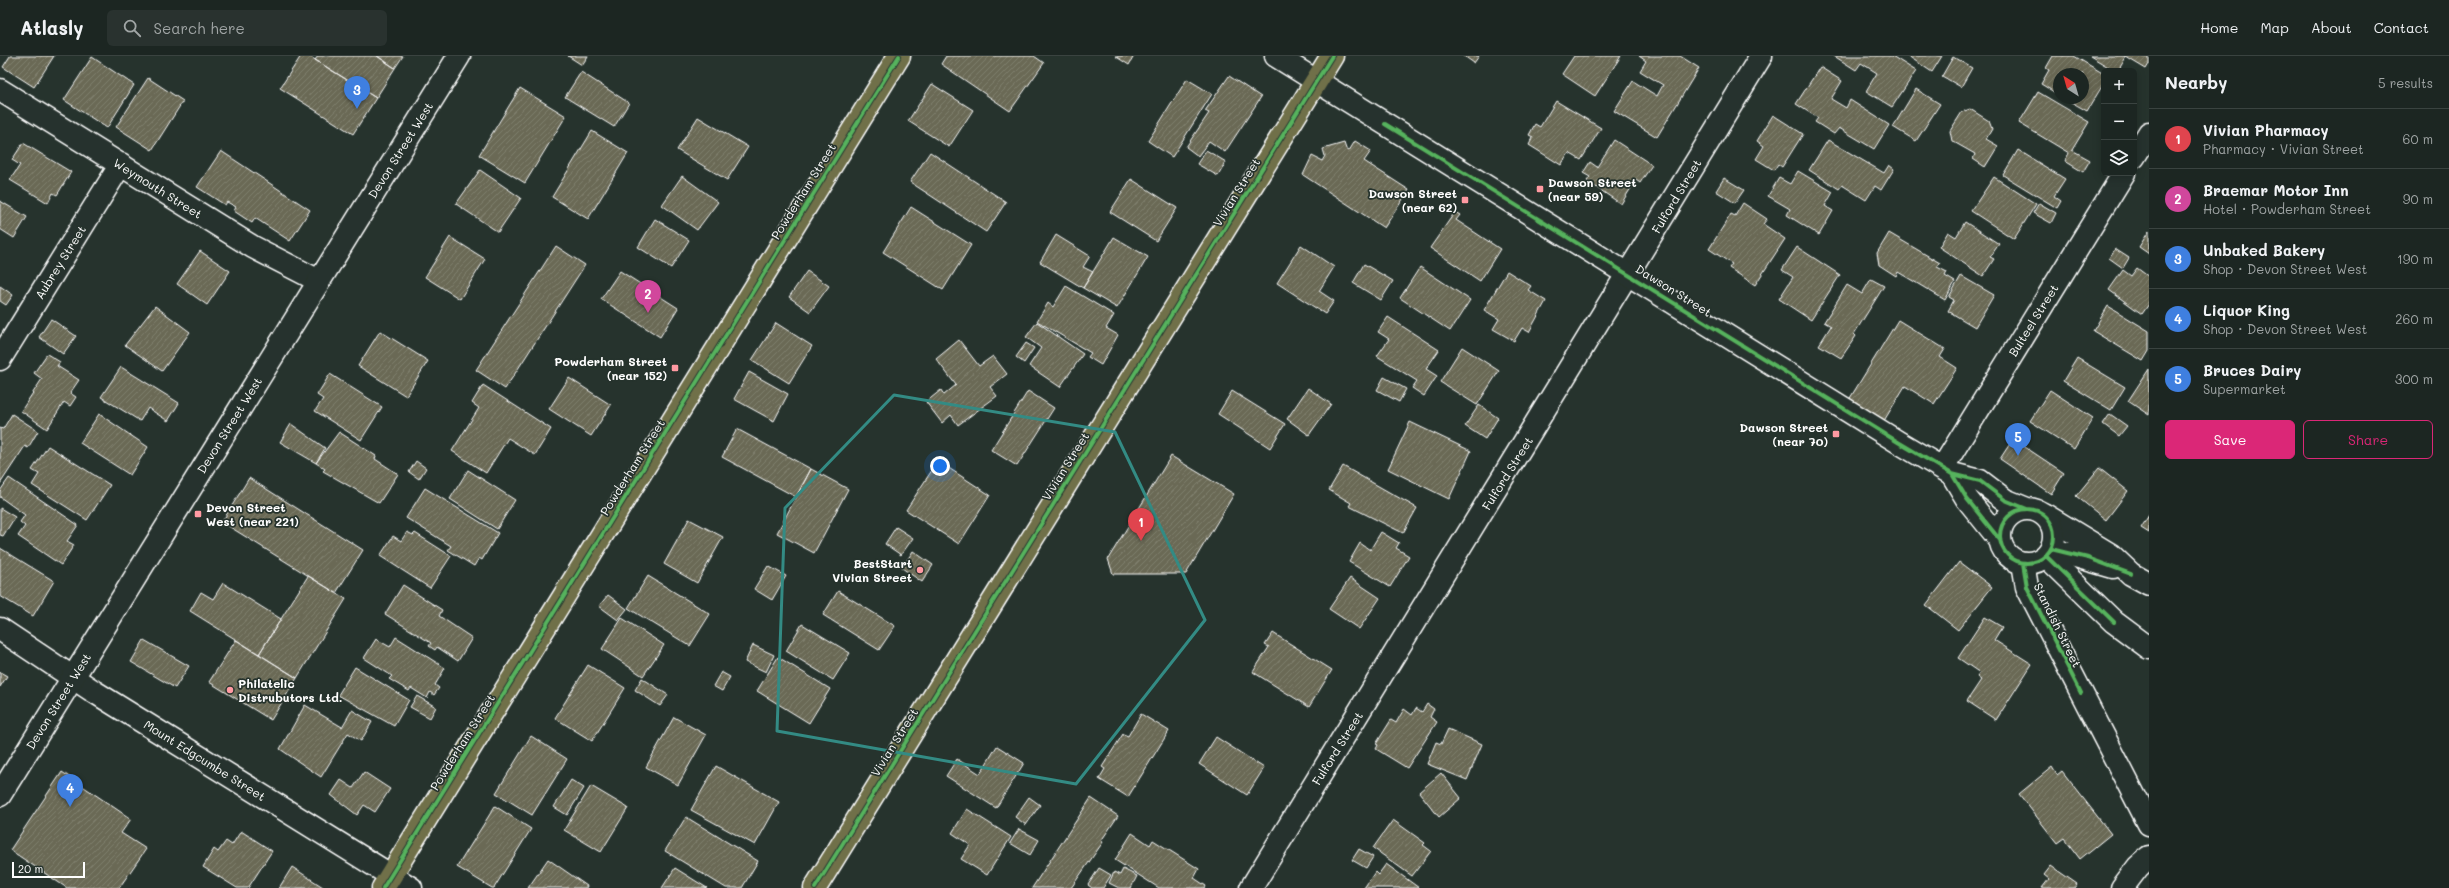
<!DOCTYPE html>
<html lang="en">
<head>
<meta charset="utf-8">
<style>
	:root { --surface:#1c2622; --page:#29322f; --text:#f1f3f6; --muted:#a0a5a5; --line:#3a4340; --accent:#db2777 }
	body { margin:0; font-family:Mali,sans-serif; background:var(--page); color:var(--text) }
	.controls { position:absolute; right:12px; top:12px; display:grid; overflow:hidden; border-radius:6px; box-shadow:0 2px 10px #0003 }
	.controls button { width:36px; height:36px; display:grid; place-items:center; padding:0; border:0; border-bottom:1px solid var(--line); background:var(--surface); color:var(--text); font:20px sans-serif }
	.compass { position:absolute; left:2053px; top:12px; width:36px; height:36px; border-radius:50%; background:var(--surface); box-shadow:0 2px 10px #0003; rotate:323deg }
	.scale { position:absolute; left:12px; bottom:10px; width:73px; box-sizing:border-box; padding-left:4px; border:2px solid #fff; border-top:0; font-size:11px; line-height:14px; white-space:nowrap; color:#fff; -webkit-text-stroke:3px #26332d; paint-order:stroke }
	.you { position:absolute; left:940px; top:410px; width:14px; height:14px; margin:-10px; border:3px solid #fff; border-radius:50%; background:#1a73e8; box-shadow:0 0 0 6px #1a73e833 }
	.badge { display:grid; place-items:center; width:26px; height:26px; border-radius:50%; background:var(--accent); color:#fff; font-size:13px; font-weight:700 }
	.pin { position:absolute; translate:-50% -33px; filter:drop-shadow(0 1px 2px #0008) }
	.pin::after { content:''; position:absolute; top:21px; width:14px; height:12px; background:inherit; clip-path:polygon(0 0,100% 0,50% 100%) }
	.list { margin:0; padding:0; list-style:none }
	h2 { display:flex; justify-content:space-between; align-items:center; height:52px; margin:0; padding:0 16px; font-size:17px }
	h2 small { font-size:13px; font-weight:400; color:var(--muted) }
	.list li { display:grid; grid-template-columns:26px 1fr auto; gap:12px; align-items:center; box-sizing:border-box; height:60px; padding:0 16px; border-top:1px solid var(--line) }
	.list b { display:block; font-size:15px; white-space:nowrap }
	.list p { margin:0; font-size:13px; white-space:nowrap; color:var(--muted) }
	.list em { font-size:13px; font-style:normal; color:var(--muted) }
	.actions { display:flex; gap:8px; padding:12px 16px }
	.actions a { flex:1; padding:9px 0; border:1px solid var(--accent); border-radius:6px; text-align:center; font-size:14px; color:var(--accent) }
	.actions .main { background:var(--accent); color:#fff }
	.icon { flex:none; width:22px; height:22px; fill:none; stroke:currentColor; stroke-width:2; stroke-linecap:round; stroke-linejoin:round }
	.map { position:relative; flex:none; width:2149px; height:832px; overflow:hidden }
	header { display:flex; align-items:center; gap:24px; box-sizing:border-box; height:56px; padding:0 20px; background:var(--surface); border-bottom:1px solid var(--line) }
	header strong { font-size:19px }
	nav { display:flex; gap:22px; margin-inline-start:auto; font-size:14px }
	.search { width:280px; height:36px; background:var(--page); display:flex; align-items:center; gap:10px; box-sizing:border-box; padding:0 14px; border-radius:6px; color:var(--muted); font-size:15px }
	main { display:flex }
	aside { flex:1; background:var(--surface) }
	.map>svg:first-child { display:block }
	.building { fill:url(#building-hatch); stroke:#fff }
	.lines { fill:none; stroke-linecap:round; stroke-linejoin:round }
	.street-casing { stroke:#fff; stroke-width:25 }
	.secondary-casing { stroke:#fff; stroke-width:25 }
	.primary-casing { stroke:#fff; stroke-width:25 }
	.street { stroke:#26332d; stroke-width:22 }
	.secondary { stroke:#26332d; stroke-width:22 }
	.primary { stroke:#6f704a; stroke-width:22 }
	.cycleway-casing { stroke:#26332d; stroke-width:6 }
	.cycleway { stroke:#56b35d; stroke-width:4 }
	.marked { fill:none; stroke:#338b84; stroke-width:3; stroke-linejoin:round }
	.poi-dot { fill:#ff9aa2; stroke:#26332d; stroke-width:1.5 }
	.labels { text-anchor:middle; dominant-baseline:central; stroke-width:3.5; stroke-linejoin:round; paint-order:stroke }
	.street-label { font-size:12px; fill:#fff; stroke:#26332d }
	.poi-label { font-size:12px; font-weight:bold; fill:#fff; stroke:#26332d; text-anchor:end }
</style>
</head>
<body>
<header>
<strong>Atlasly</strong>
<div class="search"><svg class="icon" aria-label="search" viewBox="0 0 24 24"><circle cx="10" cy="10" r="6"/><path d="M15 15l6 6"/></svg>Search here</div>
<nav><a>Home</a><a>Map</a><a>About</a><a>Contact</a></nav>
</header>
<main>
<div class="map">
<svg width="2149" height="832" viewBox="0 0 2149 832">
	<defs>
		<pattern id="building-hatch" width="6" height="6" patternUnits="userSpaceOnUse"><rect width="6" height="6" fill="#6a6954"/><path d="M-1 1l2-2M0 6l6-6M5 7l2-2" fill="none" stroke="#80806e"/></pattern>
	</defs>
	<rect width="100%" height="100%" fill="#26332d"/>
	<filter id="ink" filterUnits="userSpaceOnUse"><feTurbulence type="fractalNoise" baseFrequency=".025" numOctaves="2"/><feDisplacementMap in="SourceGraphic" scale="8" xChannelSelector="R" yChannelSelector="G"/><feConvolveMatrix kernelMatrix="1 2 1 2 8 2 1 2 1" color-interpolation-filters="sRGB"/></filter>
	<g filter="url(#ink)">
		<path class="building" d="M10,0H54L34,31L3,11Z
			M301,0H309L376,42L353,78L280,32Z
			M318,0H377L395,12L376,42L315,4Z
			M377,0H403L395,12Z
			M568,0H588L582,9Z
			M946,0H1034L1044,7L1010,55L941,8Z
			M1115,0H1134L1129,9Z
			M1464,0H1479L1474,7Z
			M1574,0H1621L1595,40L1562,18Z
			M1680,0L1699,12L1657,81L1614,55L1633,25L1657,40L1663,29L1640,15L1646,5L1639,0Z
			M1834,0H1892L1916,15L1892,51L1866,35L1877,17L1861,7L1856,14Z
			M1908,0H1942L1932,16Z
			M2053,0H2074L2104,18V27L2087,55L2064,42H2083V18H2059V39L2041,28L2049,14L2046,12Z
			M2090,0H2149V8L2146,13L2126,1L2118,15H2115Z
			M92,1L134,29L107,72L64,44Z
			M1953,1L1972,12L1961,31L1942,20Z
			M1820,11L1842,25L1831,43L1846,52L1850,44L1889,69L1874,93L1839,72L1834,78L1815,66L1818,62L1796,48Z
			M581,16L629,47L614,71L565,41Z
			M1229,20L1261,41L1225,96L1209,85L1198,100L1186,91L1209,57L1205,55Z
			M148,22L183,45L152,94L116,71Z
			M1187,23L1212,38L1172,101L1148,85Z
			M932,28L973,54L949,91L908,65Z
			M520,32L566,60L525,127L479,99Z
			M1916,33L1940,48L1916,85L1893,71Z
			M2038,36L2089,66L2072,94L2090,104L2083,116L2065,105L2069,97L2019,67Z
			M1556,45L1601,72L1581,104L1569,97L1561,109L1529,89L1533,81L1529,79L1535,68L1540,71Z
			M1970,53L1989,65L1992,73L1986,83L1998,90L1985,111L1973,103L1975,98L1952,85L1950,75L1962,56Z
			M1773,59L1803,78L1782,111L1778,108L1774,114L1756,103L1764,90L1757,85Z
			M698,61L748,91L727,124L677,94Z
			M592,75L628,97L588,163L552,141Z
			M1614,84L1652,109L1640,127L1636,124L1621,148L1587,125L1590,121L1583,117L1590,106L1597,111Z
			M1828,84L1884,117L1889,109L1894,113L1881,134L1875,130L1866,144L1842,129L1839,133L1809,114Z
			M1355,85L1371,95L1364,105L1409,134L1384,172L1303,119L1312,100L1322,105L1325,100L1323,93L1344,87L1346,93L1349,95Z
			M23,87L71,116L57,139L53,137L48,147L10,124L20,109L12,104Z
			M1206,94L1226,106L1218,120L1197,108Z
			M2018,94L2065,123L2054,140L2061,145L2057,152L2003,119Z
			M221,95L310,154L290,185L255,162L252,167L234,155L236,151L227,146L225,149L197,131Z
			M930,96L1006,146L986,176L910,126Z
			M480,114L521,142L498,176L456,148Z
			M1798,115L1833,136L1825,150L1833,155L1819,179L1787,159L1790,153L1768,140L1779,122L1790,128Z
			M682,120L718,146L697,174L662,149Z
			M1994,121L2036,148L2014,183L1971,155Z
			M1724,122L1744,134L1735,147L1716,135Z
			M1131,123L1177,152L1156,185L1110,156Z
			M0,145L27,161L14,182L0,173Z
			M1743,147L1767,163L1763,168L1785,183L1755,229L1729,212L1732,208L1709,193L1731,158L1735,160Z
			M2039,147L2056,157L2051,167L2033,157Z
			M911,151L971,189L943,234L883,196Z
			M1455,156L1460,159L1456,164L1500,193L1480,225L1430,192Z
			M655,163L689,184L671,212L638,191Z
			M1965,166L1999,188L1990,201L1994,203L1983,220L1939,191L1948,176L1956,181Z
			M2149,175V198L2139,191Z
			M1889,177L1940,207L1937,211L1947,216L1945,220L1955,226L1945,244L1898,216L1896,220L1879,209L1877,197Z
			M1056,179L1090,200L1083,211L1093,216L1083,232L1040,206Z
			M450,181L485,203L460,243L425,221Z
			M1114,181L1148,201L1117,252L1083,232Z
			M1301,189L1334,211L1319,235L1334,245L1325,258L1277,227Z
			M556,190L585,209L505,333L476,314Z
			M1797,191L1840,219L1811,264L1779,243L1793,221L1782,214Z
			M2115,193L2129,202L2123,212L2109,202Z
			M200,195L230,215L207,249L177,228Z
			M1364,208L1393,225L1381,244L1353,227Z
			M1420,211L1470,244L1450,275L1400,242Z
			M2137,212L2149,221V248L2142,258L2109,234L2123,214L2131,220Z
			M620,215L678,252L660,281L601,243Z
			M807,215L829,230L810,256L789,241Z
			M1507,215L1531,230L1528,234L1546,245L1529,276L1522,272L1514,285L1493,273L1499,263L1484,254Z
			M1961,220L1994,239L1975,271L1948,255L1954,244L1949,241Z
			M1871,223L1884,230L1854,278L1856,280L1841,302L1819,289L1831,270L1824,266L1847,229L1862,238Z
			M0,230L13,239L6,249L0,245Z
			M1066,230L1114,259L1106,272L1118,279L1101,309L1088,301L1091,297L1037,265L1048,247L1053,251Z
			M155,250L190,276L162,315L125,289Z
			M2108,250L2149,275V295L2143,305L2093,275Z
			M1388,261L1439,294L1426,313L1437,320L1424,340L1412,332L1417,325L1377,300L1389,283L1378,276Z
			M51,263L76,280L63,298L39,281Z
			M1898,264L1945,293L1940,301L1957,312L1934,348L1905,330L1882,368L1847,347Z
			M1037,266L1083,298L1060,331L1029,310L1041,292L1026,281Z
			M776,267L812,290L789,327L752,304Z
			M380,275L428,305L406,340L358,310Z
			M959,284L979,310L993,300L1007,318L990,331L997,340L958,369L951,359L942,367L926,346L941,334L944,339L956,329L936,303Z
			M1026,287L1034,292L1024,307L1016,301Z
			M1462,291L1499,315L1477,349L1440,326Z
			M47,298L60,306L57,310L79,324L70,337L76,341L70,350L64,346L47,373L21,355L42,323L34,317Z
			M2077,302L2125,331L2111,354L2063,325Z
			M121,311L179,347L168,365L148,352L140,365L101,341Z
			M2149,313V359L2128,345Z
			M749,316L788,338L774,365L734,343Z
			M330,318L382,351L361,384L315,355L323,343L317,339Z
			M1384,321L1406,333L1399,346L1377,334Z
			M569,322L611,349L591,380L549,353Z
			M483,329L551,373L535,399L508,382L486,417L452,395L479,352L472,347Z
			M1308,332L1331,348L1309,379L1287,363Z
			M2050,334L2093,362L2074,393L2030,365Z
			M1028,335L1054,352L1017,410L991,394Z
			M1232,335L1285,368L1270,392L1218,358Z
			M1479,349L1498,362L1485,383L1465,370Z
			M12,358L38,375L28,392L25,390L0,428V372L3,373Z
			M99,358L148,391L130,419L80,387Z
			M2110,358L2127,370L2119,380L2103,368Z
			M1410,366L1471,395L1449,443L1388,413Z
			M291,368L325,392L316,407L280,386Z
			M737,373L811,413L796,441L722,401Z
			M339,376L376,400L375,403L398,418L379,447L323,415L325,413L316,407Z
			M2013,383L2064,417L2051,438L2000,403Z
			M48,390L110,429L87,464L32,429L39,418L32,414Z
			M1171,400L1234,438L1186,518H1113L1108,503Z
			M416,405L426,412L419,423L409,416Z
			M938,405L990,439L959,488L906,454Z
			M1343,410L1417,452L1403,477L1349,450L1351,447L1329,434Z
			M2099,412L2128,435L2106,464L2076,440Z
			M811,413L848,433L814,497L777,477Z
			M468,414L515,444L497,473L450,443Z
			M9,422L78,469L67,485L74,489L61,509L18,480L25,470L20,466L25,459L0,441V435Z
			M249,422L363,494L336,537L222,466Z
			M425,432L498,477L482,504L479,502L474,510L448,494L451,490L406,462Z
			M0,452L15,461L3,480L0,479Z
			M2149,459V477L2141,472Z
			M689,463L723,481L697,527L664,508Z
			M896,471L913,482L901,499L885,488Z
			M407,476L413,479L415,477L451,500L430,532L380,500L393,480L401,485Z
			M1381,476L1399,487L1396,492L1409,500L1390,531L1349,506L1360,487L1370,494Z
			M0,492L54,525L33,560L0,540Z
			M913,495L933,509L922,526L902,512Z
			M1959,506L1992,531L1958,574L1926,549Z
			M768,510L786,520L772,544L754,533Z
			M308,520L346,543L297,622L259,598Z
			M648,520L710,558L690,590L628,552Z
			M1350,522L1380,542L1359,573L1329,553Z
			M223,527L281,563L259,598L190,555L201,536L213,543Z
			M403,529L442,554L439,560L472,582L458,605L437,591L435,594L429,590L431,587L385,558Z
			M838,535L895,570L879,594L823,559Z
			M608,539L627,553L618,564L599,550Z
			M1985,561L2002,571L1994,584L2032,608L1996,664L1967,645L1981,624L1977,621L1980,617L1958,602Z
			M622,562L664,589L643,620L602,593Z
			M802,568L850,597L833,624L786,595Z
			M1273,577L1332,614L1309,651L1253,616L1269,591L1265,589Z
			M396,581L445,612L435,629L439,632L434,639L430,636L427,642L411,632L409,635L389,623L392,620L364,602L376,583L390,591Z
			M144,584L189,610L175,632L131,606Z
			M236,584L297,622L271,664L209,626Z
			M753,589L774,599L766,616L745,606Z
			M778,601L830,633L809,667L757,635Z
			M588,609L625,632L592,685L555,662Z
			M355,611L409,644L394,670L338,639Z
			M0,616L7,620L0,631Z
			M721,616L730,621L722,635L713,630Z
			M642,622L668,639L660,650L635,634Z
			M417,640L436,651L430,662L410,651Z
			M1427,648L1434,653L1430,661L1437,666L1407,712L1376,693L1378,689L1376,688L1391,664L1396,667L1404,653L1412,659L1416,652L1422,656Z
			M305,649L342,671L352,654L372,666L361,685L348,677L321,721L280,693Z
			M1141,658L1169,675L1128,741L1099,723L1105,713L1102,711L1123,678L1128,680Z
			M674,661L706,679L678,729L646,711Z
			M1448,673L1482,688L1467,724L1427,708L1436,686L1441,688Z
			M531,680L567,703L532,759L496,737Z
			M1216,681L1264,712L1247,739L1199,708Z
			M997,690L1024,707L996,752L946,720L957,703L980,718Z
			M716,710L779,746L755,789L691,754Z
			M2052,711L2057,719L2062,715L2111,778L2080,803L2064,782L2057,787L2019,738Z
			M62,716L131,763L121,777L146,793L119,832H67L10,794Z
			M364,716L390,733L375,756L364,749L357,759L331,739L341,724L353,732Z
			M1441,717L1461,742L1439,761L1419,736Z
			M571,724L584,732L567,759L554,751Z
			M591,730L628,752L601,796L564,774Z
			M1029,741L1040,749L1026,769L1015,761Z
			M1091,742L1118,760L1101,785L1103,786L1071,832H1032Z
			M495,750L531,773L494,832H492L457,811Z
			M967,753L1011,781L987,819L961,803L970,789L952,777Z
			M686,761L758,805L742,832H726L665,795Z
			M1393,764L1425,787L1423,789L1431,795L1412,820L1373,792Z
			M1019,773L1039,784L1030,799L1010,787Z
			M241,775L272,795L248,832H237L203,811L214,793L218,796L226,785L232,789Z
			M1132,777L1150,789L1153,784L1199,813L1194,822L1206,830L1205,832H1159L1115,804Z
			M1359,793L1373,801L1366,812L1352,804Z
			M548,803L587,830L586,832H528Z
			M1386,808L1419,832H1364L1375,816L1378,819Z
			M2051,810L2077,828L2074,832H2042L2049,823L2044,819Z
			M292,811L323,831V832H279Z
			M675,812L707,832H662Z
			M1099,812L1111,819L1103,832H1092L1088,829Z
			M1123,813L1137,820L1131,832H1119L1109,827L1114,816L1120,819Z"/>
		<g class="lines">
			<g class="street-casing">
				<path id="street" d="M0,34L253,191L319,225
					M2134,101L2149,77
					M0,303L121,108
					M1943,411L2124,117
					M2045,459L2111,499L2131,518L2149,528
					M2051,493L2113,511
					M2023,507L2027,531L2149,768
					M0,573L93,635L411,832
					M1251,832L1761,0
					M2122,832L2138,811L2149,801"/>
			</g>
			<g class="secondary-casing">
				<path id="secondary" d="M1276,0L1898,386L1952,418L1980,425L2005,444L2027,453
					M1952,418L1967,443L2000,484
					M2000 480a27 27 0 1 1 54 0a27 27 0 1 1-54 0Z
					M2046,500L2114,566L2149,592
					M0,739L459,0"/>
			</g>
			<g class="primary-casing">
				<path id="primary" d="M383,832L899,0
					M815,832L1332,0"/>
			</g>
			<use href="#street" class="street"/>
			<use href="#secondary" class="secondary"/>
			<use href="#primary" class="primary"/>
			<g class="cycleway-casing">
				<path id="cycleway" d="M1385,68L1898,386L1952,418L1980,425L2005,444L2027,453
					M1952,418L1967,443L2000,484
					M2000 480a27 27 0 1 1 54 0a27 27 0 1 1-54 0Z
					M2051,493L2088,502L2131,518
					M2046,500L2114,566
					M2023,507L2027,531L2081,637
					M383,832L899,0
					M815,832L1332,0"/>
			</g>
			<use href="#cycleway" class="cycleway"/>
		</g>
	</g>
	<path class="marked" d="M894,339L1115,376L1205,564L1076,728L777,675L785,452Z"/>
	<g class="poi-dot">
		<rect x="1536" y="129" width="8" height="8" rx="2"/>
		<rect x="1461" y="140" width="8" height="8" rx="2"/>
		<rect x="671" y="308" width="8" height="8" rx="2"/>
		<rect x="1832" y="374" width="8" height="8" rx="2"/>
		<rect x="194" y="454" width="8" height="8" rx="2"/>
		<circle cx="920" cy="514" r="4"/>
		<circle cx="230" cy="634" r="4"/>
	</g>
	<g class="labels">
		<g class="street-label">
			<text transform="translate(400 94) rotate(-58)">Devon Street West</text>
			<text transform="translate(158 132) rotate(32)">Weymouth Street</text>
			<text transform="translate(803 135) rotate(-58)">Powderham Street</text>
			<text transform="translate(1236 136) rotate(-58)">Vivian Street</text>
			<text transform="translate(1676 140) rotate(-59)">Fulford Street</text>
			<text transform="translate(60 206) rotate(-58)">Aubrey Street</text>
			<text transform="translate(1674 234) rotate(32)">Dawson Street</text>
			<text transform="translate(2033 264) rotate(-58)">Bulteel Street</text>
			<text transform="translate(229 369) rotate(-58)">Devon Street West</text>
			<text transform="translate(1065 410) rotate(-58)">Vivian Street</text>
			<text transform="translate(632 411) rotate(-58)">Powderham Street</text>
			<text transform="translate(1507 417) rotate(-58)">Fulford Street</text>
			<text transform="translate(2058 569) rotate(64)">Standish Street</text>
			<text transform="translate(58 645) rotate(-58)">Devon Street West</text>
			<text transform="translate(462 686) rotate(-58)">Powderham Street</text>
			<text transform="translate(894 686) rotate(-58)">Vivian Street</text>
			<text transform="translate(1337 692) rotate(-58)">Fulford Street</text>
			<text transform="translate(205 704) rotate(32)">Mount Edgcumbe Street</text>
		</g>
		<g class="poi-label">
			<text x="1548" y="126" text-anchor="start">Dawson Street<tspan x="1548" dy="14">(near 59)</tspan></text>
			<text x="1457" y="137">Dawson Street<tspan x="1457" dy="14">(near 62)</tspan></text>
			<text x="667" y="305">Powderham Street<tspan x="667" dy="14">(near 152)</tspan></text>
			<text x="1828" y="371">Dawson Street<tspan x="1828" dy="14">(near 70)</tspan></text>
			<text x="206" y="451" text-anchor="start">Devon Street<tspan x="206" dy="14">West (near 221)</tspan></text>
			<text x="912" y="507">BestStart<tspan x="912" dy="14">Vivian Street</tspan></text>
			<text x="238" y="627" text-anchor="start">Philatelic<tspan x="238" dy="14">Distrubutors Ltd.</tspan></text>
		</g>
	</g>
</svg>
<div class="controls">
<button>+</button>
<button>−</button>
<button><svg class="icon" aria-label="layers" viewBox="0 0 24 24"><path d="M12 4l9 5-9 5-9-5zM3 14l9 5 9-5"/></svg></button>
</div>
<svg class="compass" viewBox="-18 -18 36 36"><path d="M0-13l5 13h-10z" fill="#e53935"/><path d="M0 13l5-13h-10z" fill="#a0a5a5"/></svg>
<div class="scale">20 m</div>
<div class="you"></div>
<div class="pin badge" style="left:1141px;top:485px;background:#e0444e">1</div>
<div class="pin badge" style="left:648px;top:257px;background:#d1479c">2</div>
<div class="pin badge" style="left:357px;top:53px;background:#3f7fe0">3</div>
<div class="pin badge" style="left:70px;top:751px;background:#3f7fe0">4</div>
<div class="pin badge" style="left:2018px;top:400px;background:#3f7fe0">5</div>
</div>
<aside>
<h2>Nearby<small>5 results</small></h2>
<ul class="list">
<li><span class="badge" style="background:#e0444e">1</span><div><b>Vivian Pharmacy</b><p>Pharmacy · Vivian Street</p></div><em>60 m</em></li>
<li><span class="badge" style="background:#d1479c">2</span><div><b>Braemar Motor Inn</b><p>Hotel · Powderham Street</p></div><em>90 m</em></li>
<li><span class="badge" style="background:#3f7fe0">3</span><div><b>Unbaked Bakery</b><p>Shop · Devon Street West</p></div><em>190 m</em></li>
<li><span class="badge" style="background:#3f7fe0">4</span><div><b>Liquor King</b><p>Shop · Devon Street West</p></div><em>260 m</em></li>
<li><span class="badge" style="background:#3f7fe0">5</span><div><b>Bruces Dairy</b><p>Supermarket</p></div><em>300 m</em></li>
</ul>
<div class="actions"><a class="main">Save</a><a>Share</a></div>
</aside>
</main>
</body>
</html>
